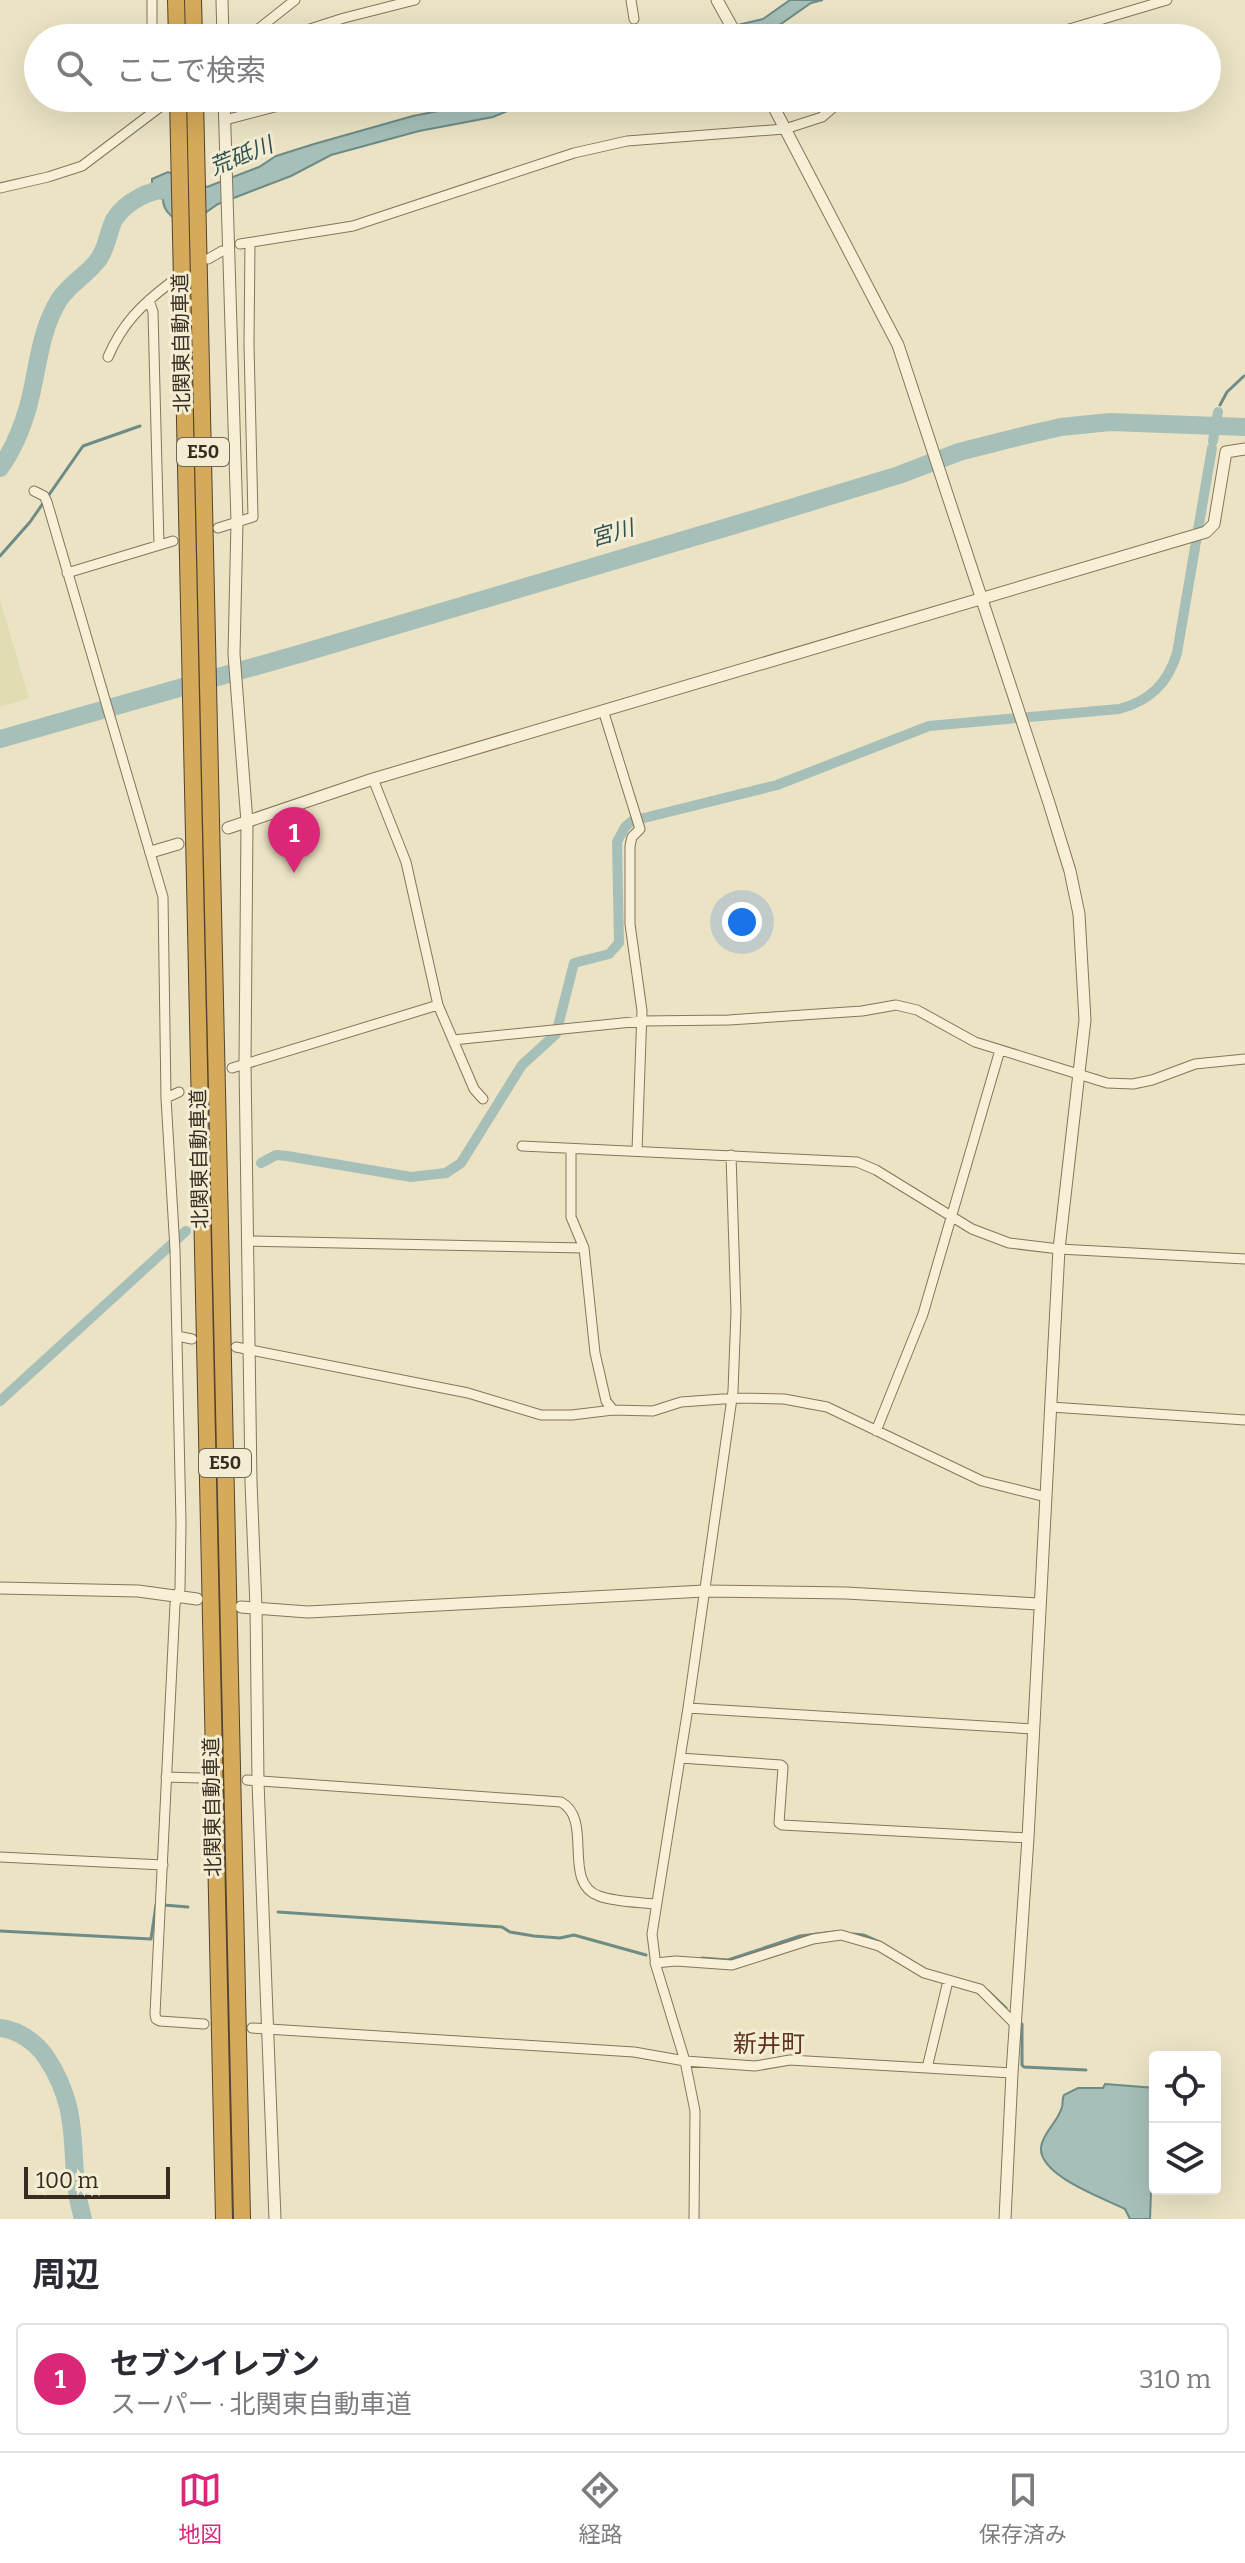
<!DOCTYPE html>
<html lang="ja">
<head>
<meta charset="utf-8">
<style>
	:root { --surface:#fff; --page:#f7f7f7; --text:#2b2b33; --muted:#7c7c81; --line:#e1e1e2; --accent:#db2777 }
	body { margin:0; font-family:Bitter,"Noto Sans JP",serif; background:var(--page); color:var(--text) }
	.controls { position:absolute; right:24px; bottom:24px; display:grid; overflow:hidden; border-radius:8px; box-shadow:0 8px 32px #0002 }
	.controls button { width:72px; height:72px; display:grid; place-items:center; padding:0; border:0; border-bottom:2px solid var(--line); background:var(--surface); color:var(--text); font:40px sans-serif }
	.scale { position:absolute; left:24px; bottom:20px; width:146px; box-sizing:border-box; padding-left:8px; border:4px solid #362c1f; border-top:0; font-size:22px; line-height:28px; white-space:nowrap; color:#362c1f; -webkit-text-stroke:6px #f3edd3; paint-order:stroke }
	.you { position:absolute; left:742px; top:922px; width:28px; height:28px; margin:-20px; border:6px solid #fff; border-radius:50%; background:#1a73e8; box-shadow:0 0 0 12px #1a73e833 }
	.badge { display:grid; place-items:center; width:52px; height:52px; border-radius:50%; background:var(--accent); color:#fff; font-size:26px; font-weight:700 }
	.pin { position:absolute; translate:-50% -66px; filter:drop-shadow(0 2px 4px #0008) }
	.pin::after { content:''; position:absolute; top:42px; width:28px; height:24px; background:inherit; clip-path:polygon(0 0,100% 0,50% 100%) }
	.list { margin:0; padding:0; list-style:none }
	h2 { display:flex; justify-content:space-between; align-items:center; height:104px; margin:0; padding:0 32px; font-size:34px }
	h2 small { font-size:26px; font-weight:400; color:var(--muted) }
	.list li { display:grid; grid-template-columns:52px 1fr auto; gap:24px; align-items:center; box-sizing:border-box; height:112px; margin:0 16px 16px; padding:0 16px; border:2px solid var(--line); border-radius:8px }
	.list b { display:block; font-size:30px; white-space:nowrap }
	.list p { margin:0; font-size:26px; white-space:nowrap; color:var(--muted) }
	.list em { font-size:26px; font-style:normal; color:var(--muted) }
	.icon { flex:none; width:44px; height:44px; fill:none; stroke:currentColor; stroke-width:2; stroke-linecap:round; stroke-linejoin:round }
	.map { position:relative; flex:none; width:1245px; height:2219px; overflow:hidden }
	.search { position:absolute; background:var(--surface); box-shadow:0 8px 32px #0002; left:24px; right:24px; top:24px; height:88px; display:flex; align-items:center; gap:20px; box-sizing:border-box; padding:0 28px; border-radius:44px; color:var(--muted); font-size:30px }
	.sheet { height:232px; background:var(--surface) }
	nav { display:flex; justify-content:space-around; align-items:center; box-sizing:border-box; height:112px; border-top:2px solid var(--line); background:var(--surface); font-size:22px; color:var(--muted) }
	nav a { display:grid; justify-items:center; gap:4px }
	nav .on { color:var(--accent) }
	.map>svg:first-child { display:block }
	.farmland { fill:#e0ddb2 }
	.water { fill:#a6bfb9; stroke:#6d8c87; stroke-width:2 }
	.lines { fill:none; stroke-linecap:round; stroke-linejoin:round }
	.stream { stroke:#6d8c87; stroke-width:3 }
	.canal { stroke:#a6bfb9; stroke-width:10 }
	.river { stroke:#a6bfb9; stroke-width:18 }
	.minor-casing { stroke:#85755c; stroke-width:11 }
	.tertiary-casing { stroke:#85755c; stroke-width:13 }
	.motorway-casing { stroke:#534330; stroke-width:18 }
	.minor { stroke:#f7f0d7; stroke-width:9 }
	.tertiary { stroke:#f7f0d7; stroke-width:11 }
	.motorway { stroke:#d5aa5a; stroke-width:16 }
	.labels { text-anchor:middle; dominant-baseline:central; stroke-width:6; stroke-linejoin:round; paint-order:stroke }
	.shield { fill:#f3edd3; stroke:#6f6655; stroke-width:2 }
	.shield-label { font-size:18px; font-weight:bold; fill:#362c1f }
	.street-label { font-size:20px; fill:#362c1f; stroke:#f3edd3 }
	.water-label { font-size:22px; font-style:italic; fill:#2f5354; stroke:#f3edd3 }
	.quarter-label { font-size:24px; fill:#5f3321; stroke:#f3edd3 }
</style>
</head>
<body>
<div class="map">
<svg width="1245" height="2219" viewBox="0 0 1245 2219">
	<rect width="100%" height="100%" fill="#ebe3c4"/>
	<path class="farmland" d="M0,600L29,698L0,707Z"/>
	<path class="water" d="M790,0H823L811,3L761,38H682L763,19Z
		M503,98H538L493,117L419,131L331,155L291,176L218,204L188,225C175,220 163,213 163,199L152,195V179L168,172L207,187L259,167L276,156L314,144L413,116Z
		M1105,2084L1155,2088L1150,2219H1130L1125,2209C1106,2199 1038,2176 1041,2147C1043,2132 1058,2122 1062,2107C1063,2103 1062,2099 1064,2095L1078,2088H1103Z"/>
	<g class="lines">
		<path class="stream" d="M1220,405L1227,392L1244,376
			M0,556L30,522L83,446L140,426
			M164,1905L188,1907
			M278,1912L502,1927L510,1932L534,1936L560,1938L574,1935L646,1955
			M0,1931L151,1939L156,1905
			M853,1934L864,1935L880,1942
			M702,1958L728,1960L800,1936L834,1932
			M988,1991L1006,2008
			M1022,2024V2065L1024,2067L1086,2070"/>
		<path class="canal" d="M1213,441L1218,412
			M261,1163L276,1155L287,1156L411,1177L446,1173L461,1163L522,1065L556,1034L574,963L609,954L619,943L617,842L625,827L632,821L777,785L929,726L1119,709C1150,701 1168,683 1177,653L1212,448
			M0,1401L186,1231"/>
		<path class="river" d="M0,468C13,450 22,428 28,407C38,371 39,332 59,300C69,284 87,275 98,260C107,249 108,232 114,220C124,203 154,185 172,192
			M0,739L306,652L758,518L899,475L959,452L1026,435L1061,427L1110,422L1245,427
			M0,2028C18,2030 36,2042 46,2057C86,2117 65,2159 83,2219"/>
		<g class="minor-casing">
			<path id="minor" d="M152,0V38
				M631,0L634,19
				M265,24L275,38
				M247,38L295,0
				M282,38L344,18L415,0
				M1039,38L1167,0
				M225,120L290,103L297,98
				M0,188L48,177L82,166L168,101
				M240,244L353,226L574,153L627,141L785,129L822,117L844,98
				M208,259L222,251
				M149,300L153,312L159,545
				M108,357C122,324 141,305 170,283
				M34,491L44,496L47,502L163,897L166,1098L175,1250L181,1523L180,1589L175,1604L155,2014L156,2019L160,2021L204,2024
				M218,528L253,517L249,344L250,243
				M67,573L173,541
				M603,710L640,829L632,837L630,846V924L642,1011L637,1151
				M373,779L406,862L438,1005L474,1089L483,1099
				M453,1040L642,1021L729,1020L862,1011L896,1005L917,1010L975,1042L1107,1083L1133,1084L1152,1080L1195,1064L1245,1059
				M232,1068L438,1005
				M166,1098L179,1092
				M522,1146L857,1162L876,1170L972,1229L1009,1243L1059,1249L1245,1259
				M571,1149V1217L584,1248L595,1353L606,1401L613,1410
				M248,1241L584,1248
				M177,1336L192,1339
				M236,1347L468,1393L541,1415H572L613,1410L653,1411L681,1402L737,1398L784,1399L827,1407L982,1481L1046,1497
				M1051,1407L1245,1420
				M876,1431L923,1314L1000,1050
				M688,1708L1033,1729
				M680,1758L781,1765L783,1767L779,1823L782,1825L1028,1838
				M166,1777L200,1778
				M247,1780L561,1802C594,1820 561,1882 599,1896C616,1902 637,1902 655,1904
				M0,1857L163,1865
				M655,1963L676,1961L732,1965L813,1939L841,1935L879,1946L924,1973L980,1989L1015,2024
				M252,2028L634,2052L685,2061L755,2066L790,2060L1012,2073
				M927,2068L948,1981
				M694,2219L695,2111L685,2061L656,1966L652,1934L688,1708L733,1391L736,1312L731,1155"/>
		</g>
		<g class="tertiary-casing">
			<path id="tertiary" d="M222,0L223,38
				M717,0L738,38
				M224,98L237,522L234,654L247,822L245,1064L251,1482L256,1607L258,1782L275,2219
				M769,98L898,345L1049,803L1070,871L1079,914L1085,1020L1059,1249L1028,1838L1012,2073L1005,2219
				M228,828L373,779L1206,532L1214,524L1226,452L1245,449
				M151,852L178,844
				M0,1588L138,1591L197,1599
				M241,1607L308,1612L704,1591L846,1593L1039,1604"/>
		</g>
		<g class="motorway-casing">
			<path id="motorway" d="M176,0L177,38
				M193,0L194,38
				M178,98L224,2219
				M195,98L242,2219"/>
		</g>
		<use href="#minor" class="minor"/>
		<use href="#tertiary" class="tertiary"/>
		<use href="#motorway" class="motorway"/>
	</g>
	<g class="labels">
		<g class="shield">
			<rect x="177" y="438" width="52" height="28" rx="6"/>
			<rect x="199" y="1449" width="52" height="28" rx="6"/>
		</g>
		<g class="shield-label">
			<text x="203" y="452">E50</text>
			<text x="225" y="1463">E50</text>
		</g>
		<g class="street-label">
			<text transform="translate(181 343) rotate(-91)">北関東自動車道</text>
			<text transform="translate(199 1159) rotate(-91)">北関東自動車道</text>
			<text transform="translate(212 1807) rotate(-91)">北関東自動車道</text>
		</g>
		<g class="water-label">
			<text transform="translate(241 156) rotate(-22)">荒砥川</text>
			<text transform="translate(612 533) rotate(-16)">宮川</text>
		</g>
		<g class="quarter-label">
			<text x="769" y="2044">新井町</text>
		</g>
	</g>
</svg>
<div class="controls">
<button><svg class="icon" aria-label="locate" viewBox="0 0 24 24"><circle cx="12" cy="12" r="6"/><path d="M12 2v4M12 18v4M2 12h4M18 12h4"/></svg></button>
<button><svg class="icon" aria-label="layers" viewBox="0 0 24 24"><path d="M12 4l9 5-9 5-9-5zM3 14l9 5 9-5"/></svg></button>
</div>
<div class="scale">100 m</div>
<div class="you"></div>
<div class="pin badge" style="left:294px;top:873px">1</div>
<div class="search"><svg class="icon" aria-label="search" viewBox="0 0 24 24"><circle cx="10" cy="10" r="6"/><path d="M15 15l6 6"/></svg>ここで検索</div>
</div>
<section class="sheet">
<h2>周辺<small></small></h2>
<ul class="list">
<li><span class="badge">1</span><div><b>セブンイレブン</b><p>スーパー · 北関東自動車道</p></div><em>310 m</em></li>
</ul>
</section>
<nav>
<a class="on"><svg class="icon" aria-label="map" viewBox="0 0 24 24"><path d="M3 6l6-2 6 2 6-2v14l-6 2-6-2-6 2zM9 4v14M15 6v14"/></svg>地図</a>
<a><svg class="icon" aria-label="directions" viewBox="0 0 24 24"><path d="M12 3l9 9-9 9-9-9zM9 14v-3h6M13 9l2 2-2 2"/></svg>経路</a>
<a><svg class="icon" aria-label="saved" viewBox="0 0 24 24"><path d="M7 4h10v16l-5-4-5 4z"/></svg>保存済み</a>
</nav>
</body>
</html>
